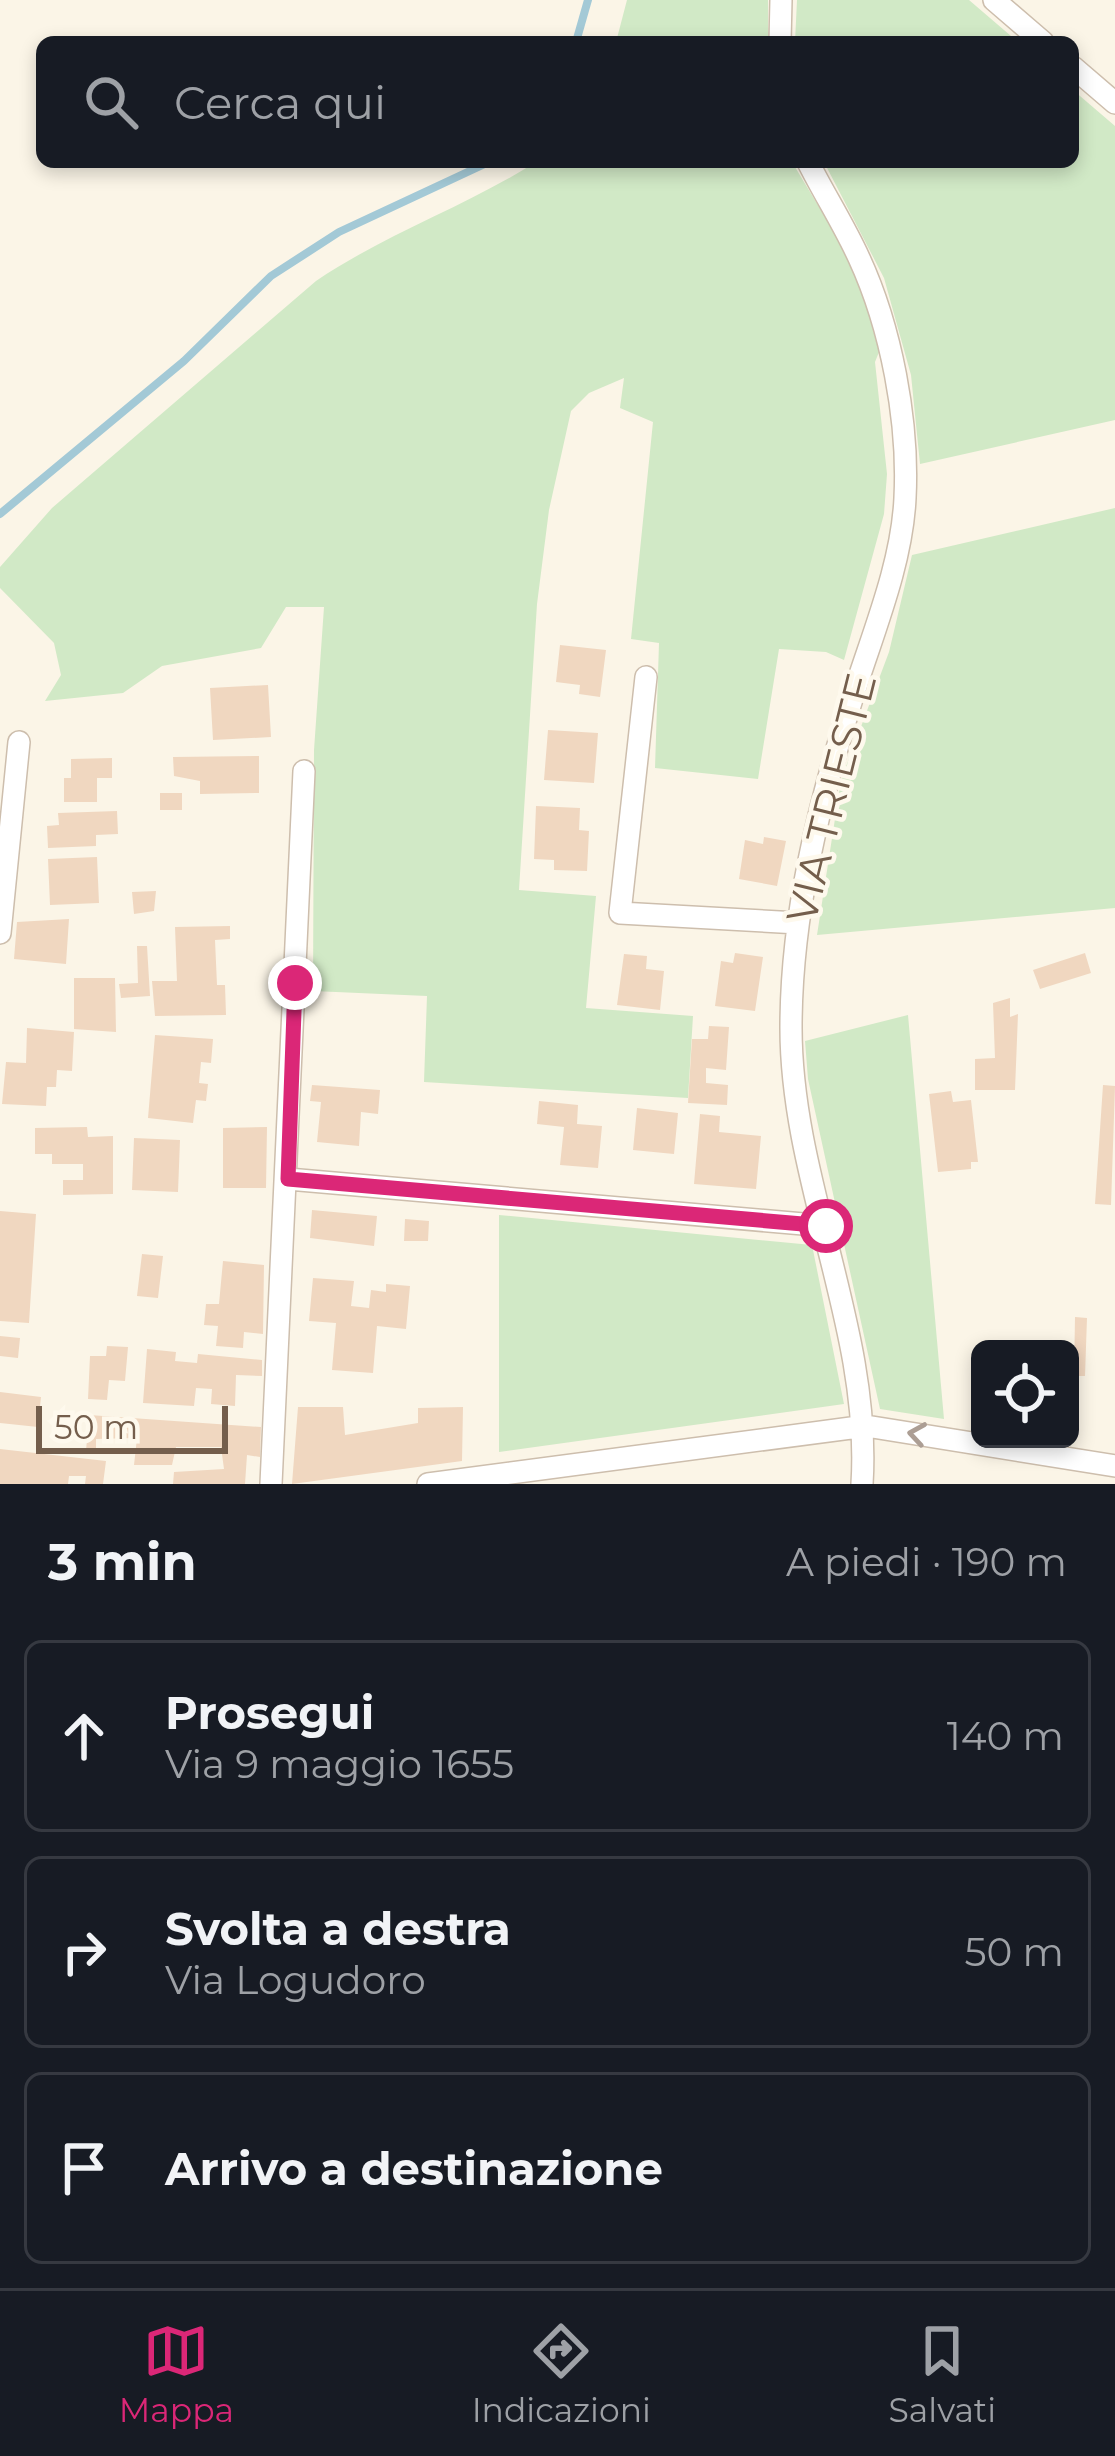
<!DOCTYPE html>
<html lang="it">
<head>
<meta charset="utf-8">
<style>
	:root { --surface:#171b24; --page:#20242c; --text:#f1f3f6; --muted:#9ea1a6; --line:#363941; --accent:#db2777 }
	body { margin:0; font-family:Montserrat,sans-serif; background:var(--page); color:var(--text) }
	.controls { position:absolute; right:36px; bottom:36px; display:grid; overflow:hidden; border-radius:18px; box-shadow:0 6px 18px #0003 }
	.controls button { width:108px; height:108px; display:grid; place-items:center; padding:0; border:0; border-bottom:3px solid var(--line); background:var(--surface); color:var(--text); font:60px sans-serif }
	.scale { position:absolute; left:36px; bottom:30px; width:192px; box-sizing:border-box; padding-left:12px; border:6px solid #745e4c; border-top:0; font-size:33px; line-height:42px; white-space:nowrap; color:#745e4c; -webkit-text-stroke:9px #fef9ed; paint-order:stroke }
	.stop { position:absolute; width:36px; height:36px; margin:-27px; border:9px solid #db2777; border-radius:50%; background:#fff }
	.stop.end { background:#db2777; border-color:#fff; box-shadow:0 3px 12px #0008 }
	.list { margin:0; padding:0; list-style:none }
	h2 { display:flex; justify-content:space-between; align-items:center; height:156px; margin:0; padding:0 48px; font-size:51px }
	h2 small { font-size:39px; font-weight:400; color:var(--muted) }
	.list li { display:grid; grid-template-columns:78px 1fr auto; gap:36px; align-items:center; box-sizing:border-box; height:192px; margin:0 24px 24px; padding:0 24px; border:3px solid var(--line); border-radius:18px }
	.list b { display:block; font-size:45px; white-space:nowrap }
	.list p { margin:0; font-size:39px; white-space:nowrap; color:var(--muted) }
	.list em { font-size:39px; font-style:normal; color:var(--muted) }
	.icon { flex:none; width:66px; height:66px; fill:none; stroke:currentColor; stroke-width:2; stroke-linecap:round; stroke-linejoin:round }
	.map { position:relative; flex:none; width:1115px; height:1484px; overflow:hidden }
	.search { position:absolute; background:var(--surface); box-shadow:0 6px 18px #0003; left:36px; right:36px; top:36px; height:132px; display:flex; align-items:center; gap:30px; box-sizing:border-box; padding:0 42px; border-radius:18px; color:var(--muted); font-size:45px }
	.sheet { height:804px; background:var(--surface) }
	nav { display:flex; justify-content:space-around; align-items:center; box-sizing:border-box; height:168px; border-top:3px solid var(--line); background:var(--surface); font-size:33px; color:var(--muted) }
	nav a { display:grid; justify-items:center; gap:6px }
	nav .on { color:var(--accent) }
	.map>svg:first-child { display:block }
	.green { fill:#d1e9c6 }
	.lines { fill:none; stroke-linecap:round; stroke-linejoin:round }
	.stream { stroke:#a3c9d6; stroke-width:8 }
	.building { fill:#f0d7c0 }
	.minor-casing { stroke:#cdbead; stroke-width:24 }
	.minor { stroke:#fff; stroke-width:21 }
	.oneway { stroke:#ac9e94 }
	.route { stroke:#db2777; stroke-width:15 }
	.labels { text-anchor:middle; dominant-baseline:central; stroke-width:9; stroke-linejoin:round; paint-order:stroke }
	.street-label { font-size:42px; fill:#745e4c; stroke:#fef9ed }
</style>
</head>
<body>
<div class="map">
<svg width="1115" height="1484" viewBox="0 0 1115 1484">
	<rect width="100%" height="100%" fill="#fbf5e7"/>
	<path class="green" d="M627,0H768V42H616Z
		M797,0H969L1018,42H795Z
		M1073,90L1115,126V420L920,464L911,375L884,278L824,162H1073Z
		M536,162H792L857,270L879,352L875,362L887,474L884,514L844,660L826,652L779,649L758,779L655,768L659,643L631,639L653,422L620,408L624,378L589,393L571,411L549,510L537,604L519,890L596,896L586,1008L693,1016L688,1098L424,1082L427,996L313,991L314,750L324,607H286L261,648L162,666L123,693L45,701L61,675L54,643L0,588V567L52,508L316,281C385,234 465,207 536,162Z
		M1115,508V908L817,935L841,780L889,652L912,555Z
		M908,1015L944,1419L880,1409L808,1079L805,1041Z
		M499,1215L812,1245L844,1404L499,1452Z"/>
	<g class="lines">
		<path class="stream" d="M576,42L588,0
			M0,514L184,361L271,276L339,232L489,162"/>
	</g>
	<path class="building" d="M560,645L606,650L600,697L579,694L580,685L556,682Z
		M268,685L271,737L213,740L210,688Z
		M548,730L598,733L594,783L544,780Z
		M259,756V793L200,794V781L174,776L173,757Z
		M112,758V778H97V802H64V778H71V759Z
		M160,793H182V810H160Z
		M536,806L580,808L579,830L589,831L587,871L554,870V860L534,859Z
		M117,811L118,834L96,835V846L48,848L47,826L59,825L58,813Z
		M764,837L786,841L777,886L739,879L745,840L763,844Z
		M97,857L99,903L50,905L48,859Z
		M156,891L154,911L134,914L132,892Z
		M69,919L66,964L14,959L17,922Z
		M230,926V939L215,940L217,985H225L226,1015L155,1016L152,981H177L175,927Z
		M137,946H147L150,996L121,998L119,984L138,983Z
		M735,953L763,957L755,1011L715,1006L721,961L733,963Z
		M1085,953L1091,973L1040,989L1033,970Z
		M624,954L647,956L646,969L664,971L660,1010L617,1005Z
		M74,978H115L116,1032L74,1029Z
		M1010,998V1017L1018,1014L1015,1090H975V1059L995,1058L993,1003Z
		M709,1026L729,1027L726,1070L706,1068V1083L728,1085L727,1105L688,1103L692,1039H708Z
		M27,1028L74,1032L72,1071L57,1070L56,1087H47L46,1106L2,1104L6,1062L26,1063Z
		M155,1035L213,1039L211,1063L201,1062L199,1083L208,1084L206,1101L196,1100L193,1123L148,1118Z
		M312,1085L380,1090L378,1114L361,1112L359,1146L317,1142L321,1102L310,1101Z
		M1103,1085L1115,1086L1111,1205L1095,1204Z
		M951,1091L953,1102L971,1100L978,1162H971V1169L938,1172L929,1094Z
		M539,1101L578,1105L577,1124L602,1126L598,1168L560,1165L564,1127L537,1124Z
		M637,1108L678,1113L674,1154L633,1150Z
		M700,1114L720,1116L719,1132L761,1136L756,1189L694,1184Z
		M87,1127L88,1137L113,1136V1194L63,1195V1180H83V1164H52V1154H35V1128Z
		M267,1127L266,1188H223V1128Z
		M134,1138L180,1140L178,1192L132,1190Z
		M312,1210L377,1216L374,1246L310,1238Z
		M0,1211L36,1214L29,1323L0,1321Z
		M405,1219L429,1221L428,1241H404Z
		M142,1254L163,1256L158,1298L137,1296Z
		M223,1261L264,1265L263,1334L244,1332L243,1348L216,1346L218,1326L204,1325L206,1304H219Z
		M313,1278L354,1281L351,1306L369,1308L371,1290L386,1292V1284L410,1286L406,1329L377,1326L373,1373L332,1370L336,1323L309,1321Z
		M1075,1317L1087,1318L1085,1376H1074Z
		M0,1336L20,1338L18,1358L0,1356Z
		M107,1346L128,1347L125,1381L109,1380L107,1400L88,1399L90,1356H106Z
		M147,1349L176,1352L175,1361L197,1363L198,1354L262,1360V1376L236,1375L235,1406L211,1404L212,1389L196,1388L194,1406L143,1403Z
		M0,1392L41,1397L38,1427L0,1423Z
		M298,1407H343L345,1435L418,1423V1408L463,1407L462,1461L292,1484Z
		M89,1415L261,1427L260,1457L247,1455L245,1484H173L174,1472L224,1469L221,1447H176L172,1465H134L137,1438L96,1439V1452L86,1451Z
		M0,1449L106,1461L103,1484H85L86,1476H69L68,1484H0Z"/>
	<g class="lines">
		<g class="minor-casing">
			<path id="minor" d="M994,0L1043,42
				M780,42L781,0
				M1073,67L1115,103
				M808,162C824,194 844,225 859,258C891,327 909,421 905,498C902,565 872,635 852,699C818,806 791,916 791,1028C791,1183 872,1329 862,1484
				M646,677L620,913L798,923
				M0,933L19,742
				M288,1179L826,1226
				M271,1484L304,771
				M428,1484L866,1426L1115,1466"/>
		</g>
		<use href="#minor" class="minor"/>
	</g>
	<defs><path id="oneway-chevron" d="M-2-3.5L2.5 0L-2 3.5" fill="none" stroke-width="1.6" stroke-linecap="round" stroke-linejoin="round" transform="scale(3)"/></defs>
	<use class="oneway" href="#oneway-chevron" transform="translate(917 1434) rotate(-171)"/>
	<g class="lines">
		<path class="route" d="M295,983L288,1179L826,1226"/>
	</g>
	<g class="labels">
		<g class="street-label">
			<text transform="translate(831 798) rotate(-76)">VIA TRIESTE</text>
		</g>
	</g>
</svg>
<div class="controls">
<button><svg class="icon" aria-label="locate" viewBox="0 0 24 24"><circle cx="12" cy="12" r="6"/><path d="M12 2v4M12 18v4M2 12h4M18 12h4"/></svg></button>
</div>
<div class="scale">50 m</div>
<div class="stop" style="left:826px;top:1226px"></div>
<div class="stop end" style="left:295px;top:983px"></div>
<div class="search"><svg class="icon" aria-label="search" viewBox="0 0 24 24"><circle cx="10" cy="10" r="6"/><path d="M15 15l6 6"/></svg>Cerca qui</div>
</div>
<section class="sheet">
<h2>3 min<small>A piedi · 190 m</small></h2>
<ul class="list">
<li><svg class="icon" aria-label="ahead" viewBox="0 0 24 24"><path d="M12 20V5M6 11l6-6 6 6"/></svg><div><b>Prosegui</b><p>Via 9 maggio 1655</p></div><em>140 m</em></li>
<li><svg class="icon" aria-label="right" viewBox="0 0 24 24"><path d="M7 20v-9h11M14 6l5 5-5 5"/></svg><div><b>Svolta a destra</b><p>Via Logudoro</p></div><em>50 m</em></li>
<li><svg class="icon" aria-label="arrive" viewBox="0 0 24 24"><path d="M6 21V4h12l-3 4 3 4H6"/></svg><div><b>Arrivo a destinazione</b></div></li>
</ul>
</section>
<nav>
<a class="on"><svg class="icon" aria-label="map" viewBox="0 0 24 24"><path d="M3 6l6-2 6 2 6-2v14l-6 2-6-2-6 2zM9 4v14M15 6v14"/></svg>Mappa</a>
<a><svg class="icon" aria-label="directions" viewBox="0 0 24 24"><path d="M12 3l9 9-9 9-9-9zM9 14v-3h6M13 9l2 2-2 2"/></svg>Indicazioni</a>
<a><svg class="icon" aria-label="saved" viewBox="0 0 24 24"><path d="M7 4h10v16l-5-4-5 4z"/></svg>Salvati</a>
</nav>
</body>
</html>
